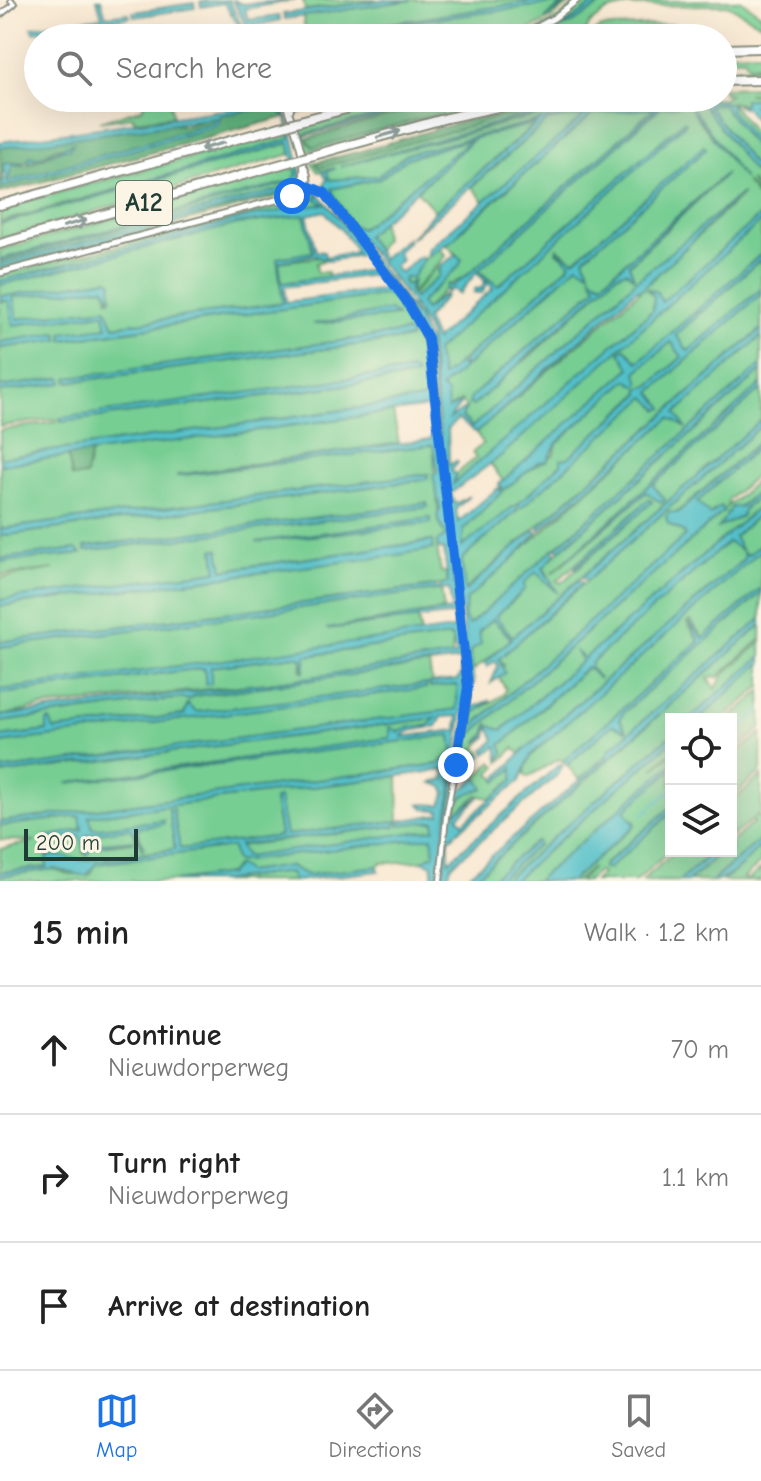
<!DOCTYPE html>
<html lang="en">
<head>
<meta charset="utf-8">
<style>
	:root { --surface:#fff; --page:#f2f2f2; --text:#222; --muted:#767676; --line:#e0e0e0; --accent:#1a73e8 }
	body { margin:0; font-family:"Comic Neue",sans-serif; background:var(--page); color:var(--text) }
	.controls { position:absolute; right:24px; bottom:24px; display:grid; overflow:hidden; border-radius:0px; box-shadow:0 8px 32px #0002 }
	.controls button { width:72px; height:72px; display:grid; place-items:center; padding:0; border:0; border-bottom:2px solid var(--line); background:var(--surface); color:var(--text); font:40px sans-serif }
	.scale { position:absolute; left:24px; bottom:20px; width:114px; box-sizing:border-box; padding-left:8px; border:4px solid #1f3d34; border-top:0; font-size:22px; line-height:28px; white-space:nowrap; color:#1f3d34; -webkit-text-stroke:6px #fcf5e5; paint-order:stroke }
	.stop { position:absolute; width:24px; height:24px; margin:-18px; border:6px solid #1a73e8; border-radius:50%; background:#fff }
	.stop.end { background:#1a73e8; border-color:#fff; box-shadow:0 2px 8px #0008 }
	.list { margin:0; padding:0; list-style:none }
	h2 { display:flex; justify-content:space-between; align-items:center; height:104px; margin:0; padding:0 32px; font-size:34px }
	h2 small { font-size:26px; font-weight:400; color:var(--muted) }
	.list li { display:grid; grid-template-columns:52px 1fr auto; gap:24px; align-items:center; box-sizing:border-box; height:128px; padding:0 32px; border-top:2px solid var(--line) }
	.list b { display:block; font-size:30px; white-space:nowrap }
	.list p { margin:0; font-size:26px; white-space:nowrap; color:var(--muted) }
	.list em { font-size:26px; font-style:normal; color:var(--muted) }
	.icon { flex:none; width:44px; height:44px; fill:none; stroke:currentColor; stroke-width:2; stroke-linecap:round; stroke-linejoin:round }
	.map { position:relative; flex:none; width:761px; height:881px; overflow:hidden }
	.search { position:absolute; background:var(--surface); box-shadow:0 8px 32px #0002; left:24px; right:24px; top:24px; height:88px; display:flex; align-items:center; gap:20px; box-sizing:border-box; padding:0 28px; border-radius:44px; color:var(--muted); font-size:30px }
	.sheet { height:488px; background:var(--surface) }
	nav { display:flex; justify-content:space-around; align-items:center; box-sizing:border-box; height:112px; border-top:2px solid var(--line); background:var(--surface); font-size:22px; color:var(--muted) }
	nav a { display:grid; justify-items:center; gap:4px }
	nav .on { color:var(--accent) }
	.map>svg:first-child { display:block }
	.green { fill:#77ce93; stroke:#4b8664; stroke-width:2; fill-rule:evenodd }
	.forest { fill:#61b17d; stroke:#407758; stroke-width:2 }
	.water { fill:#53c0c9; stroke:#397e7e; stroke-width:2; fill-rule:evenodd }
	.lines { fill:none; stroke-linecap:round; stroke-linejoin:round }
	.stream { stroke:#53c0c9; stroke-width:2 }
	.tertiary-casing { stroke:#8c9283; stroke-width:8 }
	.secondary-casing { stroke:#8c9283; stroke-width:9 }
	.motorway-casing { stroke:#8c9283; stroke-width:12 }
	.tertiary { stroke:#fff; stroke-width:4 }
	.secondary { stroke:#fff; stroke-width:5 }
	.motorway { stroke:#fff; stroke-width:8 }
	.motorway-bridge-casing { stroke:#8c9283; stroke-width:12; stroke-linecap:butt }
	.motorway-bridge { stroke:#fff; stroke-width:8 }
	.oneway { stroke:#8f9e9a }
	.route { stroke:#1a73e8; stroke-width:10 }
	.labels { text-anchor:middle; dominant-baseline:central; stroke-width:7; stroke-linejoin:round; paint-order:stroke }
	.shield { fill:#fcf5e5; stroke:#617469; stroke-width:2 }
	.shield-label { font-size:26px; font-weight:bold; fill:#1f3d34 }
</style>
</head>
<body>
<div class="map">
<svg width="761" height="881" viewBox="0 0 761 881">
	<rect width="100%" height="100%" fill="#fcf5e5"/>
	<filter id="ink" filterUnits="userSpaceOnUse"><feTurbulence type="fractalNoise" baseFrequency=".0125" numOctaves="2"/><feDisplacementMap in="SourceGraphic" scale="16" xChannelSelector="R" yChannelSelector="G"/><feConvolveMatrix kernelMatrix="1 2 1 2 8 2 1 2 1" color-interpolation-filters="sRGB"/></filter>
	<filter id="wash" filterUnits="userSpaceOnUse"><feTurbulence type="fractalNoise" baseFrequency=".006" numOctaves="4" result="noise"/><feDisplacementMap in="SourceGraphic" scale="32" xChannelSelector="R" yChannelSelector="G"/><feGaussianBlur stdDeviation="1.8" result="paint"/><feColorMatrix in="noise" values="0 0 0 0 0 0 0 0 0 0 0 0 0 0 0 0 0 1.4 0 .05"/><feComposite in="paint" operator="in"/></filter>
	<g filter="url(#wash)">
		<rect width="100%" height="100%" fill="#f8e8d2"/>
		<path class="green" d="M303,0H383L305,10Z
			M412,0H541L320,34L565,2L546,18L574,0L552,18L513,38H313L305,31L303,16Z
			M580,0H600L567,23L522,38L558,19Z
			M740,0L761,14V24L727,5L628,6L607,11L591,23L581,38H531L571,24L605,2Z
			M674,24L680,31L587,38L600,28Z
			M696,34L698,38H609Z
			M761,52V65H748L744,58L723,59V53Z
			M761,67V75L723,76V68Z
			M761,87V93L747,94L761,95V99H744L745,105L731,102L761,143V150L722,101L544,119L407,154L378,176L330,180L327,172L335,168L318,172L311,163L498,118L599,101L653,98C544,110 446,136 341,166L542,114L668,98H723L729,94L723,93V88Z
			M159,98H175L169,100L173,116L134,121L133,117L99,122L143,108V103Z
			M297,98H347L293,115Z
			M406,98H440L303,134L312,147C370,131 458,98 515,98L307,152L296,127Z
			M687,104L743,178L691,105L703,104L753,172L756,170L707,104H722L761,156V177L756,176L761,191L750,180L761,199L746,182L761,203V215L661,303L657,292L647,290L654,296L653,310L453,485L456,474L476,458L472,453L483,443L476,433L641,290L743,194L637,280L472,427L462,416L466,408L461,401L447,409V394L441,388L464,368L462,365L467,366L578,265L590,272L584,258L706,147L577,258L573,260L558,248L557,252L570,263L568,267L442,378L436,350L684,121L498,286L478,270L662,106ZM726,174L629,265L634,278L626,271L616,275L527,359L471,397Z
			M655,107L467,275L448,286L425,310L421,309L420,303L459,266V257L446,244L592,114Z
			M586,115L485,202L472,187L547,121Z
			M537,122L435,211L417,191L475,138Z
			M291,130L303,179L296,192L0,271V268L293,190L301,177Z
			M289,131L290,140L281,143L0,222V208Z
			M472,139L361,229L351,224L331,189L379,179L408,158Z
			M290,143L291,154L0,239V224Z
			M295,167L297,176L287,188L0,264V261L185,210L0,259V250Z
			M309,190L318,193L316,197L325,204L251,216L0,281V275L295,202Z
			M305,215L313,252L278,258L279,262L320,257L323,261L316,263L317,272H328V277L280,283L284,303L113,326L106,308L17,319L11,295L0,296V285L237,224ZM108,279L112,297L108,299L105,287L16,295Z
			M382,221L384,239L377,251L366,236Z
			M761,221V254L698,310L701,313L761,259V289L688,352L675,335L697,316L638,362L625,348L620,352L631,368L503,481L490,463Z
			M440,248L446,256L410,294L412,281L405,286L404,278H409L425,258Z
			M437,266L439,276L415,298L411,296Z
			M389,294L420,339L430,398L0,458V430L57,422L56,419L0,426V392L62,378L0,387V348L59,340L57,333L0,342V302L9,301L13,325L104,313L107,327L63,333L64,340ZM406,332L411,335L410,338L68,382V378ZM413,370L417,376L61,422L60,419Z
			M761,294V329L464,591L462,559L518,510L462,547L464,529L502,492L499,484L502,488L554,454L557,443L627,380L637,385L636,372L670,341L682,357L649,386L639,389L640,393L517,505L548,484L646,396L659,410L663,407L650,393Z
			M761,336V365L469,625L464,617L467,599L670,417L686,428L675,413Z
			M761,371V384L552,573L647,492L661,503L665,500L652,485L761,389V420L513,637L495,616L518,597L523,583L536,572L557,592L543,566ZM648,500L652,502L561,583L557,581Z
			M393,412L399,443L176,475L433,444L439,522L446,536L437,548L441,572H446L448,584L0,642V606L432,549V541L222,570L219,549L214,550L217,571L0,600V578L54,569L0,575V562L80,554L76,549L0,559V536L421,480L428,474L0,529V465L68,455L72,477L85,476L91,451ZM427,503V507L85,550L86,547Z
			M761,426V440L676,513L672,526L684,532L685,536C616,598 549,660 479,720L477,725L470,728L474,713L504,694L506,689L499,678L504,665L499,659Z
			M761,444V471L729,499L727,507L761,477V489L738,507L742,511L761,494V505L584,659L579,656L582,661L502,730L488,724L485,735L478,742L485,738L477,747L481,753L463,765L467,739L476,730L724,511L715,510L710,515L697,502Z
			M761,512V544L520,754L514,748L500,762L501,745L588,667L599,679L590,667L592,662L728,542L741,549L734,537Z
			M761,550V588L703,638L691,621L687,623L699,641L563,761L559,759L528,777L525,775L527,760L544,742Z
			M441,589L444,610L339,627L418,617L421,635L0,690V647Z
			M761,593V619L579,780L567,765L612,725L626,729L620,720L623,713Z
			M492,619L511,639L473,671L470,650L481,644L478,633Z
			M761,625V639L718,677L708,678L716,689L723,675L761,642V657L689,719H671V735L503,881H497L538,841L489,881H471Z
			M449,636L453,640L452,656L285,681L41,707L0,716V694L204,668L206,684H211L210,667L295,656L302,658L301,672L306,656Z
			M761,663V686L723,719H699Z
			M429,664L432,683L458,686L460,700L455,710L0,770V743L427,686L195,712L187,705L184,715L53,730L50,721H47V731L0,737V722L182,698L189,700L194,696Z
			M761,691V728L731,755L729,719Z
			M436,718L427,726L393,731L390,738L80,781L451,735L453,752L439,764L0,822V774Z
			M761,733V771L733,796L736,798L761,776V812L755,817H761V839L712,881H689L722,851H731V843L754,822L752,820L731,837V759Z
			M671,742V752L653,769L671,755V765L536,881H513Z
			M492,762L497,766L490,773L497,781L514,767L513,780L492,799L477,795L455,814L458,802L480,783L477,777Z
			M671,770V807L603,865V869H608L671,813V850L636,881H594L602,874L599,871L587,881H580L592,868L577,881H571L633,827L635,822L627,817L625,810Z
			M398,776L399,821L436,822L433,832L245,857L238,846L396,826L395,821L286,835L278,799L274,800L280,836L180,849L173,809H169L175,849L92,860L46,857L47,867L0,872V849L36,841L0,840V826L80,816L84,828L72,832L82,837L84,854L93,847L134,842L90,844L86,835L130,828L144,849L137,828L164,820L93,829L89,816Z
			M429,837L434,839V854L422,861L380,863L378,866L307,875L289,866L247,872L235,866L229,874L175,881H0V876L54,869L68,874L90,875L96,864L232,847L244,861Z
			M761,846V862L744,878L748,880L761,869V881H723Z
			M676,851H714L679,881H642Z
			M290,872L293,881H218Z"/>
		<path class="forest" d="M498,98L314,147L305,139L447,99Z
			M595,98H623L498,118L319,168L316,164L468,120Z
			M274,106L285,117L0,193V188L219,124L220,115Z
			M218,116L214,123L7,183L12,166L27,165L70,146L56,148L39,158L30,156L26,162L5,163L0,185V148L169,123L184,126Z
			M91,451L86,476L72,477L68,455Z"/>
		<path class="water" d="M97,0H101L106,16L128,13L130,17L34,32L32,27L102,17Z
			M229,0L247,38L224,3L201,7L200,2Z
			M233,0L242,4L296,0L245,9L248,20L279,16L280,20L254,26L257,38H252Z
			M383,0H412L285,19L283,14Z
			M541,0H571L545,19L564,2L315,35Z
			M600,0H635L605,2L571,24L527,38L569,22Z
			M194,3L195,8L134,17L133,12Z
			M272,98H277C293,120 296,150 301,177L293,190L0,268V264L289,187L297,174L289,143L0,224L290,139L286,117L275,106L220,115L219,124L214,127L0,188L5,177L3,164L26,162L30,156L39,158L73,143L69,149C52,149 32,163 12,166L7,182L214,123L218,118L0,148V142L265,104L272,102Z
			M440,98H450L303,136Z
			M668,98L515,119L340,167L514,118L599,104Z
			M744,99H761L753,106L761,114V131L747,109L736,105H744Z
			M722,101L732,105L730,109L761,150V156L722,104L708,105L757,170L753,172L703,104L691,105L744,179L688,105L661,106L478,271L498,286L684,121L686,123L436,351L442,377L459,363L464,368L441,388L447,394L448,409L462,402L448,420L466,408L462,417L472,427L637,280L742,193L642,289L636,290L476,433L458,419L448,429L449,465L456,461L458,463L451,470L456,475L453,484L653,310L654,296L647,288L657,292L662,302L761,215V221L502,455L451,493L455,504L469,496L456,509L458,522L498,488L502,492L464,529L462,547L514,506L518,510L462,559L465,591L534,530L538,532L514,558L467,599L464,617L469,625L553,549L556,553L543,568L558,593L536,572L524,583L525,589L496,616L512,637L579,580L583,583L499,659L505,673L491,683L498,666L495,661L487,667L485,663L511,639L493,619L479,631L481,644L470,651L474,684L470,685L429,335C405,279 351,240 324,185L327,179L322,171L336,168L327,172L330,180L378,176L407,154L544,119L659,103ZM655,108L467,275L453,286L447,284L446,293L452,289L459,294L476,273L488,283L484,281L482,288L475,289L474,293H482L488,283L493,288L435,340L426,319L446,296L443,295L425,310L420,303L459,266L462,259L456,255L440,266L439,276L414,298L408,291L413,282L406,286L403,281L405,277L411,279L425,258L419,257L400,273L394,267L401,260L397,252L408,242L407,238L382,259L366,236L475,138L537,123L435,211L410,239L547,121L585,115L429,248L427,257L454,239L464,227L592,114ZM471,139L361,229L351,225L331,189L379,179L408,158Z
			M704,146L706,149L584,258L590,273L578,265L466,366L462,361L568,267L570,263L556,249L573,260L577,258Z
			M726,173L629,264L634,278L626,271L616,275L473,406L469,404L471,397L597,287L591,276L602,283Z
			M288,182L287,183L0,261V259Z
			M319,194L390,280L418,318L428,342L466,688L438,881H434L432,865L422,861L434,854L432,837L244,861H235L232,847L96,864L86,876L54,869L0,876V872L47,867L46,857C60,853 75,861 90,860C118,860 147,854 175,849L169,809H173L180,849L280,836L274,799L279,798L286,835L396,821V826L239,845L245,857L435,829L434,821L399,825L398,821L440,814V810L425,809L420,804L441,805L446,792L442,786L432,783L444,779V770L89,816L93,829L164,820L163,824L137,828L142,851L139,839L130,828L86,835L90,844L135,840L93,847L87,856L80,836L42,840L43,837L82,830L80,816L0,826V822L439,764L453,752L451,735L67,783L390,738V727L399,732L413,726H427L436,718L0,774V770L457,709V685L430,687L429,683L457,680L461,674L460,660L194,696L189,700L182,698L0,722V716L285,681L457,655L451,636L306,656L304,673L302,658L295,656L211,667V684L206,685L204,668L0,694V690L454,629L453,616L449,615L326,629L452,610L449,589L439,590L441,585L448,583L444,550L439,549L436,542L446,536L437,516L440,509L433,476L438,471L433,445L176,476L430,439L433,433L429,407L0,465V458L430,398L420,339L414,326L389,294L63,340L62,333L107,327L104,313L13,325L9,301H0V296L13,295L17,319L106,308L114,326L283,303L277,258L313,252L304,215L237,224L0,285V281L251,216L324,204L316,199ZM325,211C337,228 346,231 356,252L325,257L324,252L316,251L307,215ZM313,255L329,261L360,255L372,270L282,283L279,262ZM374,275L387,289L286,302L284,287ZM458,716L457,730L401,737L410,731L437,726L442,717Z
			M761,254V259L700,313L697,310Z
			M108,279L112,281L110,300L105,287L16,297L15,294Z
			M761,289V294L651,392L664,408L660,410L646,397L521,508L517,505L561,464V459L568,458L640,394L639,388L649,386L682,357L671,342L636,372L640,383L637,386L627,380L557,443L547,461L539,462L504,490L499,484L630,368L620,352L625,348L638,362L695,312L698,315L676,335L688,351Z
			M390,310L397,316L313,324Z
			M761,329V336L750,346L676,413L686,428L670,418L540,530L539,526Z
			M406,332L411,335L410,338L68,382L67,378Z
			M58,333L59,340L0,348V342Z
			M761,365V371L560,550L556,548Z
			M413,370L417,376L62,422L60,418Z
			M62,378L63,383L0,392V387Z
			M761,384V389L653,485L665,500L661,503L646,492L566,560Z
			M761,420V426L588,580L584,579L583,576Z
			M761,440V444L697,502L710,515L721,506L724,511L476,730L467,739V750L474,749L464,758V764L481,753L483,756L455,778L469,704L474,707L491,700L474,713L471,728L685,536L684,532L668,524L666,517L669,512L678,513Z
			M427,474L428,479L421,480L0,536V529Z
			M761,489V494L744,508L742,516L718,528L732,507H740Z
			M649,499L652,502L575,569V566Z
			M427,503L428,507L85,551V547Z
			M761,505V512L734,537L741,550L728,542L592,662L590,667L599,679L587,667L501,745L504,752L499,760L497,746L486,754L484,750L495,740L489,726L487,737L477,742L485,735L488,724L502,730L582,661L575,650L584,659Z
			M431,518V523L256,542Z
			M432,541L433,549L398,555L0,606V600L28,596L217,571L214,549H219L223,570Z
			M761,544V550L531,755L520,781L455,834L449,840V861L560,764L563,765L557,775L451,866L447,881H442L454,781H458L457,794L477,778L484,788C470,794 458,792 455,813L480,796L458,817L463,823L513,780V768L497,782L496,779L520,754L744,559L743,553L748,555Z
			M76,549L81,554L0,562V559Z
			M436,586L437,590L0,647V642Z
			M761,588V593L623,713L620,720L626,730L612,725L567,765L563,761L699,641L688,621L703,638Z
			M761,619V625L581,783L579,780L606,757L610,749Z
			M761,657V663L699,719H689Z
			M427,684L426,688L0,743V737L47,731V721L50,720L54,730L184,715L188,704L196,712Z
			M671,735V742L513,881H503Z
			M671,765V770L625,810L635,825L571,881H536Z
			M577,782L579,785L471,881H462Z
			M671,807V813L608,869H603V866Z
			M761,839V846C746,859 732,881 712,881Z
			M536,841L538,845L497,881H489Z
			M714,851H722L689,881H679Z
			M238,865L247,872L289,866L307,875L378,866L379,871L293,881L290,872L218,881H175L229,874Z"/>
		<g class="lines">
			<path class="stream" d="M688,38H695
				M731,737L761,710
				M643,814L671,790"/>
		</g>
	</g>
	<g filter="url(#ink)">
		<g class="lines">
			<g class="tertiary-casing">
				<path id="tertiary" d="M0,15L14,4L11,0
					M306,185L325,193C357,248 416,289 431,353L468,697L446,817L440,881"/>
			</g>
			<g class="secondary-casing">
				<path id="secondary" d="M518,38L554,18L577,0
					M289,112L295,98
					M280,202C300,201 314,189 305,168
					M0,273L295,195C316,176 294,129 287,107L289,98"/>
			</g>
			<g class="motorway-casing">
				<path id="motorway" d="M723,49L761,48
					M723,81L761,80
					M296,122L388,98
					M314,155L447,118L540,98
					M0,205L287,125
					M0,244L289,162"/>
			</g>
			<use href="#tertiary" class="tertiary"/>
			<use href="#secondary" class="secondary"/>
			<use href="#motorway" class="motorway"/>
			<g class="motorway-bridge-casing">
				<path id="motorway-bridge" d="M287,125L296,122
					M289,162L314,155"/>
			</g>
			<use href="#motorway-bridge" class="motorway-bridge"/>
		</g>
		<defs><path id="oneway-shaft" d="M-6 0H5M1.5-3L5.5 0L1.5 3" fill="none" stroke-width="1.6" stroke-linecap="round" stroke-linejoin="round" transform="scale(2)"/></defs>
		<g class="oneway">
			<use href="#oneway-shaft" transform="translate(389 134) rotate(-16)"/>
			<use href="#oneway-shaft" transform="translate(212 146) rotate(164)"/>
			<use href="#oneway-shaft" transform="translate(75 223) rotate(-16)"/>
		</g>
	</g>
	<g class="lines" filter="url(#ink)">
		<path class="route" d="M292,196L303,184L325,193L405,299L428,338L468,687L456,765"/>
	</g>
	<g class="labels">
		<rect class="shield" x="116" y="181" width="56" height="44" rx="6"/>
		<g class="shield-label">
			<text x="144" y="203">A12</text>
		</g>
	</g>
</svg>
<div class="controls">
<button><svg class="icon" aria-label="locate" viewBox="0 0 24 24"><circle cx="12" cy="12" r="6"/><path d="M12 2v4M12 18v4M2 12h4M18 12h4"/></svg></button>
<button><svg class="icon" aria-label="layers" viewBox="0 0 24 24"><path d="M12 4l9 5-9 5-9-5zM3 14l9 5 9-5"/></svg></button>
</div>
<div class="scale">200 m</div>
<div class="stop" style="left:292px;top:196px"></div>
<div class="stop end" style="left:456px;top:765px"></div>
<div class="search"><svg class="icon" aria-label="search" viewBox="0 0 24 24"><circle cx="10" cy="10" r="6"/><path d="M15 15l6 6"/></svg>Search here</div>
</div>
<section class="sheet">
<h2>15 min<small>Walk · 1.2 km</small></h2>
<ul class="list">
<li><svg class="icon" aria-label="ahead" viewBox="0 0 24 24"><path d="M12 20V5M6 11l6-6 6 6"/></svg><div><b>Continue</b><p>Nieuwdorperweg</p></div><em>70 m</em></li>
<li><svg class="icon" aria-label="right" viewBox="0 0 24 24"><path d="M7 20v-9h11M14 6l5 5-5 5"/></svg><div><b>Turn right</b><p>Nieuwdorperweg</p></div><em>1.1 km</em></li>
<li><svg class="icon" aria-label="arrive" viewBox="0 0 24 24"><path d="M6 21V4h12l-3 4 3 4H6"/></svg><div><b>Arrive at destination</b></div></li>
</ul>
</section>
<nav>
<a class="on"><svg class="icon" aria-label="map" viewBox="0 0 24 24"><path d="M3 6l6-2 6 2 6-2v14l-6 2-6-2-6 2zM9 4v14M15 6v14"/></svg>Map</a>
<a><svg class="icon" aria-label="directions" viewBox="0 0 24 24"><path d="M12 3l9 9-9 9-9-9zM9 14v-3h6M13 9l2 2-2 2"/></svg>Directions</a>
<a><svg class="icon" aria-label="saved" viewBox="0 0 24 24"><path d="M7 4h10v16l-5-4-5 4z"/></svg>Saved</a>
</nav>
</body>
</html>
